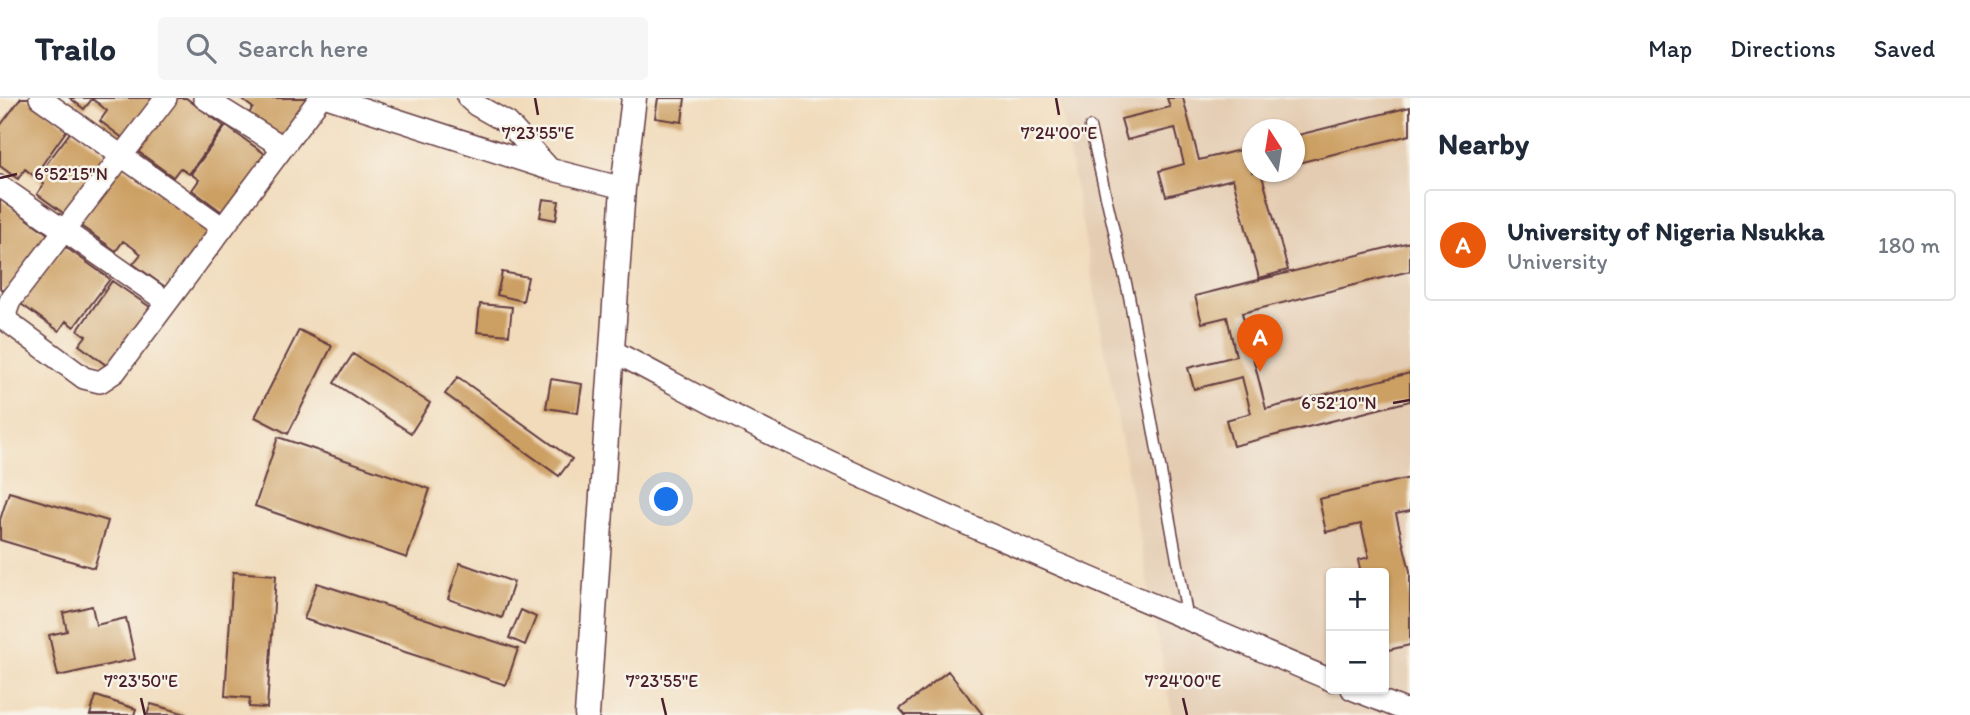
<!DOCTYPE html>
<html lang="en">
<head>
<meta charset="utf-8">
<style>
	:root { --surface:#fff; --page:#f6f6f7; --text:#1f2937; --muted:#747a83; --line:#e0e1e3; --accent:#ea580c }
	body { margin:0; font-family:Itim,sans-serif; background:var(--page); color:var(--text) }
	.controls { position:absolute; right:21px; bottom:21px; display:grid; overflow:hidden; border-radius:7px; box-shadow:0 2px 5px #0004 }
	.controls button { width:63px; height:63px; display:grid; place-items:center; padding:0; border:0; border-bottom:2px solid var(--line); background:var(--surface); color:var(--text); font:35px sans-serif }
	.compass { position:absolute; left:1242px; top:21px; width:63px; height:63px; border-radius:50%; background:var(--surface); box-shadow:0 2px 5px #0004; rotate:348deg }
	.you { position:absolute; left:667px; top:402px; width:24px; height:24px; margin:-18px; border:5px solid #fff; border-radius:50%; background:#1a73e8; box-shadow:0 0 0 10px #1a73e833 }
	.badge { display:grid; place-items:center; width:46px; height:46px; border-radius:50%; background:var(--accent); color:#fff; font-size:23px; font-weight:700 }
	.pin { position:absolute; translate:-50% -58px; filter:drop-shadow(0 2px 4px #0008) }
	.pin::after { content:''; position:absolute; top:37px; width:24px; height:21px; background:inherit; clip-path:polygon(0 0,100% 0,50% 100%) }
	.list { margin:0; padding:0; list-style:none }
	h2 { display:flex; justify-content:space-between; align-items:center; height:91px; margin:0; padding:0 28px; font-size:30px }
	h2 small { font-size:23px; font-weight:400; color:var(--muted) }
	.list li { display:grid; grid-template-columns:46px 1fr auto; gap:21px; align-items:center; box-sizing:border-box; height:112px; margin:0 14px 14px; padding:0 14px; border:2px solid var(--line); border-radius:7px }
	.list b { display:block; font-size:26px; white-space:nowrap }
	.list p { margin:0; font-size:23px; white-space:nowrap; color:var(--muted) }
	.list em { font-size:23px; font-style:normal; color:var(--muted) }
	.icon { flex:none; width:38px; height:38px; fill:none; stroke:currentColor; stroke-width:2; stroke-linecap:round; stroke-linejoin:round }
	.map { position:relative; flex:none; width:1410px; height:617px; overflow:hidden }
	header { display:flex; align-items:center; gap:42px; box-sizing:border-box; height:98px; padding:0 35px; background:var(--surface); border-bottom:2px solid var(--line) }
	header strong { font-size:33px }
	nav { display:flex; gap:38px; margin-inline-start:auto; font-size:24px }
	.search { width:490px; height:63px; background:var(--page); display:flex; align-items:center; gap:18px; box-sizing:border-box; padding:0 24px; border-radius:7px; color:var(--muted); font-size:26px }
	main { display:flex }
	aside { flex:1; background:var(--surface) }
	.map>svg:first-child { display:block }
	.built { fill:#e4ccb2; fill-rule:evenodd }
	.building { fill:#cc9f62 }
	.lines { fill:none; stroke-linecap:round; stroke-linejoin:round }
	.service-casing { stroke:#633b41; stroke-width:13 }
	.minor-casing { stroke:#633b41; stroke-width:24 }
	.tertiary-casing { stroke:#633b41; stroke-width:27 }
	.service { stroke:#fff; stroke-width:10 }
	.minor { stroke:#fff; stroke-width:21 }
	.tertiary { stroke:#fff; stroke-width:24 }
	.ticks { fill:none; stroke:#4a1f2b; stroke-width:2.5 }
	.ticks-label { font-size:18px; text-anchor:middle; fill:#4a1f2b; stroke:#f7f3e8; stroke-width:5; stroke-linejoin:round; paint-order:stroke }
</style>
</head>
<body>
<header>
<strong>Trailo</strong>
<div class="search"><svg class="icon" aria-label="search" viewBox="0 0 24 24"><circle cx="10" cy="10" r="6"/><path d="M15 15l6 6"/></svg>Search here</div>
<nav><a>Map</a><a>Directions</a><a>Saved</a></nav>
</header>
<main>
<div class="map">
<svg width="1410" height="617" viewBox="0 0 1410 617">
	<rect width="100%" height="100%" fill="#f7f3e8"/>
	<filter id="ink" filterUnits="userSpaceOnUse"><feTurbulence type="fractalNoise" baseFrequency=".0143" numOctaves="2"/><feDisplacementMap in="SourceGraphic" scale="14" xChannelSelector="R" yChannelSelector="G"/><feConvolveMatrix kernelMatrix="1 2 1 2 8 2 1 2 1" color-interpolation-filters="sRGB"/></filter>
	<filter id="wash" filterUnits="userSpaceOnUse"><feTurbulence type="fractalNoise" baseFrequency=".00686" numOctaves="4" result="noise"/><feDisplacementMap in="SourceGraphic" scale="28" xChannelSelector="R" yChannelSelector="G"/><feGaussianBlur stdDeviation="1.57" result="paint"/><feColorMatrix in="noise" values="0 0 0 0 0 0 0 0 0 0 0 0 0 0 0 0 0 1.4 0 .05"/><feComposite in="paint" operator="in"/></filter>
	<g filter="url(#wash)">
		<rect width="100%" height="100%" fill="#f1dbbb"/>
		<path class="built" d="M1059,0H1410V617H1172ZM1252,32H1294V74H1252ZM1331,475H1384V591H1331Z"/>
		<g id="blocks">
			<path class="building" d="M21,0H28L69,29L34,78L25,71L18,81L0,68V28Z
				M70,0H161L128,44L100,23L107,13L99,6L92,1L84,11Z
				M174,0H186L224,28L189,76L180,70L173,79L136,52Z
				M240,0H317L283,47L245,20L253,10Z
				M658,0H685L682,24L655,20Z
				M1167,0H1183L1199,62L1252,49V74H1261L1288,172L1259,180L1233,81L1166,98L1159,73L1184,66L1175,30L1127,42L1121,21L1170,9Z
				M1410,9V37L1294,66V38Z
				M226,28L272,61L229,119L192,92L199,82L191,76Z
				M72,32L108,59L66,117L37,96L44,86L36,80Z
				M121,68L213,135L171,193L133,166L141,156L132,149L123,143L116,153L78,126Z
				M0,101L52,139L9,197L0,190Z
				M543,101L559,103L556,122L540,119Z
				M1410,144V173L1242,215L1266,311L1410,275V303L1233,348L1226,322L1251,315L1242,279L1194,291L1188,270L1236,258L1227,219L1202,225L1195,198Z
				M64,148L110,181L74,229L66,223L59,233L21,206Z
				M502,174L528,179L523,203L497,197Z
				M112,183L153,211L110,270L79,247L86,238L78,232Z
				M480,206L512,209L509,237L477,234Z
				M299,232L332,248L288,336L255,319Z
				M353,256L430,305L411,335L334,285Z
				M458,279L572,361L559,378L445,296Z
				M551,281L582,286L578,315L546,310Z
				M278,339L430,391L407,460L255,408Z
				M1410,380V413L1396,416L1410,473V547L1384,553V475H1361L1358,462L1369,459L1361,426L1326,434L1319,401Z
				M9,394L108,423L94,470L0,442V422Z
				M460,465L514,484L502,520L448,501Z
				M233,474L276,477L267,610L249,609L250,600L225,598Z
				M317,485L518,551L506,587L304,521Z
				M92,508L96,527L126,520L135,561L58,578L49,537L67,533L63,515Z
				M521,512L536,519L525,547L509,540Z
				M948,573L983,617H905L900,611Z
				M96,598L136,611L134,617H90Z
				M151,606L186,616V617H147Z"/>
		</g>
	</g>
	<g filter="url(#ink)">
		<use href="#blocks" fill-opacity="0" stroke="#633b41" stroke-width="2"/>
		<g class="lines">
			<g class="service-casing">
				<path id="service" d="M1090,29L1129,198L1188,522"/>
			</g>
			<g class="minor-casing">
				<path id="minor" d="M40,0L223,130
					M166,0L10,203L6,214L7,223L84,280L100,284L115,274L320,0
					M204,0L283,49
					M330,0L549,71L623,90
					M468,0L476,7L508,25L548,69
					M0,88L167,204
					M611,252C667,281 723,313 781,341C961,427 1147,504 1331,582
					M1352,591L1410,614"/>
			</g>
			<g class="tertiary-casing">
				<path id="tertiary" d="M587,617L623,90L634,0"/>
			</g>
			<use href="#service" class="service"/>
			<use href="#minor" class="minor"/>
			<use href="#tertiary" class="tertiary"/>
		</g>
	</g>
	<path class="ticks" d="M535,0L538,17M1056,0L1059,17M0,80L17,76M1393,305L1410,302M141,600L145,617M662,600L666,617M1183,600L1187,617"/>
	<g class="ticks-label">
		<text x="1059" y="41">7°24'00"E</text>
		<text x="538" y="41">7°23'55"E</text>
		<text x="71" y="82">6°52'15"N</text>
		<text x="1339" y="311">6°52'10"N</text>
		<text x="141" y="589">7°23'50"E</text>
		<text x="662" y="589">7°23'55"E</text>
		<text x="1183" y="589">7°24'00"E</text>
	</g>
</svg>
<div class="controls">
<button>+</button>
<button>−</button>
</div>
<svg class="compass" viewBox="-18 -18 36 36"><path d="M0-13l5 13h-10z" fill="#e53935"/><path d="M0 13l5-13h-10z" fill="#747a83"/></svg>
<div class="you"></div>
<div class="pin badge" style="left:1260px;top:274px">A</div>
</div>
<aside>
<h2>Nearby<small></small></h2>
<ul class="list">
<li><span class="badge">A</span><div><b>University of Nigeria Nsukka</b><p>University</p></div><em>180 m</em></li>
</ul>
</aside>
</main>
</body>
</html>
